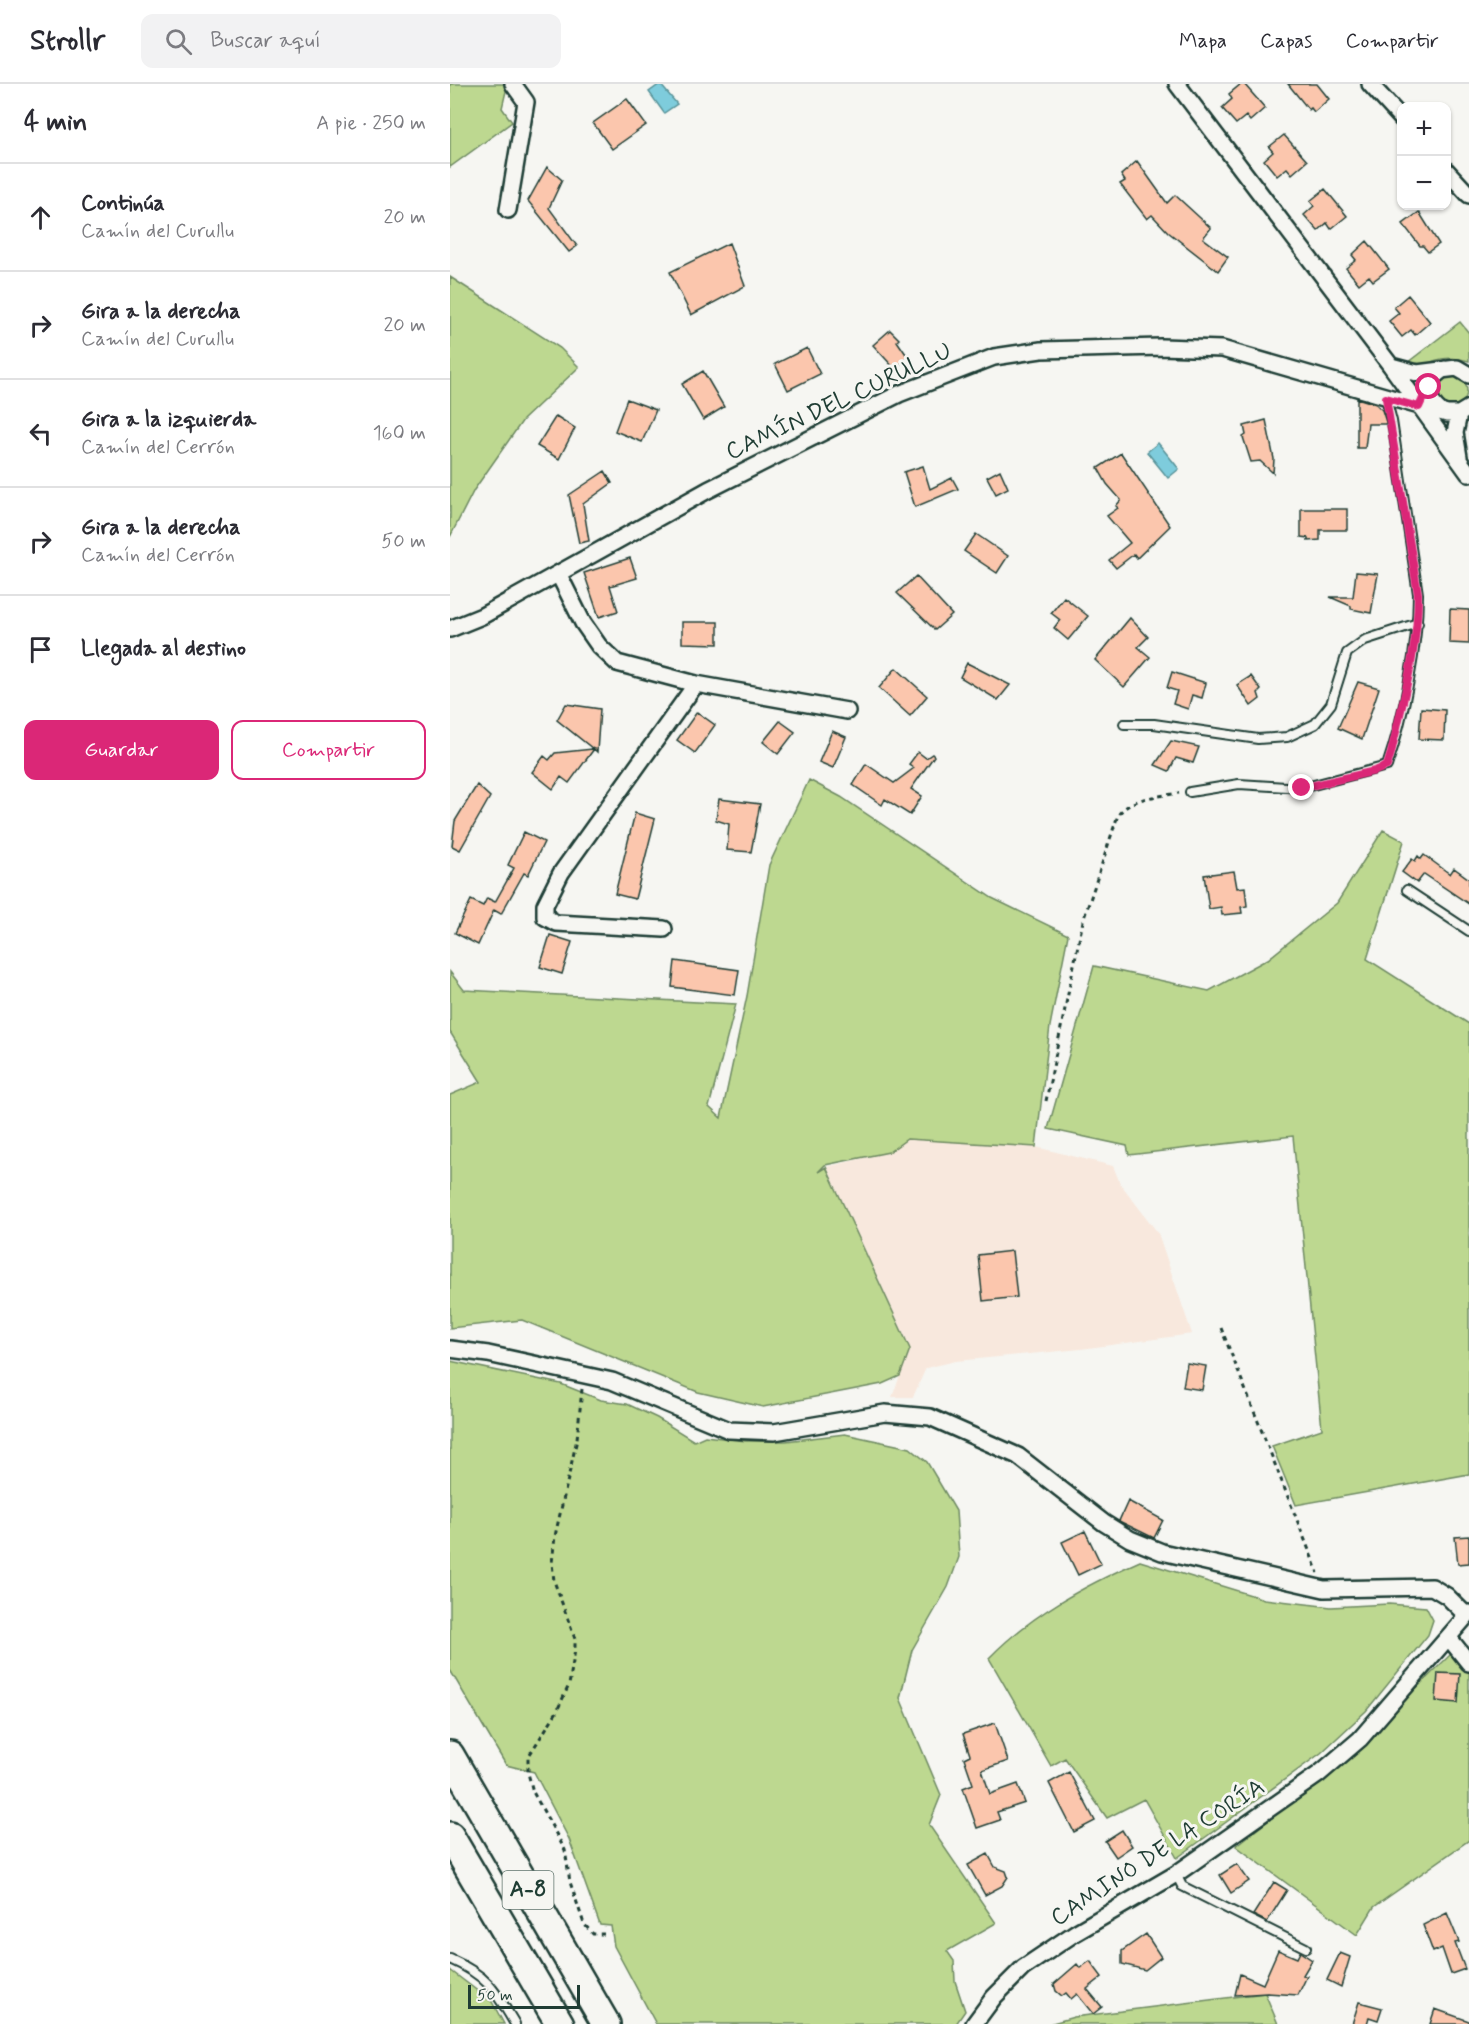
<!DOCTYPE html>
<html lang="es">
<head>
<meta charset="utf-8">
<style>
	:root { --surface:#fff; --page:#f2f2f3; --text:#2b2b33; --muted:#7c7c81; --line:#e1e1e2; --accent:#db2777 }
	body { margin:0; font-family:Mynerve,sans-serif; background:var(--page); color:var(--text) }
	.controls { position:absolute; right:18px; top:18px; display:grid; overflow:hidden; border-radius:12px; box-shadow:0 2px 4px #0004 }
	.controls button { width:54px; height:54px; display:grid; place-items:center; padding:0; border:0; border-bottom:2px solid var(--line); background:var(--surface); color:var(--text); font:30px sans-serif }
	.scale { position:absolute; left:18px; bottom:15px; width:112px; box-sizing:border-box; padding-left:6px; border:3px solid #1f3d34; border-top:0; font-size:16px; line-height:21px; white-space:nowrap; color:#1f3d34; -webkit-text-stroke:4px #f6f6f2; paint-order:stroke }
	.stop { position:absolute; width:18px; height:18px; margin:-14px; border:4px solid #db2777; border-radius:50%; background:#fff }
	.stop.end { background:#db2777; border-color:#fff; box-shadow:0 2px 6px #0008 }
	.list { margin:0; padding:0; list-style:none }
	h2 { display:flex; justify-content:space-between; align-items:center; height:78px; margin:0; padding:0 24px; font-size:26px }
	h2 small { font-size:20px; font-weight:400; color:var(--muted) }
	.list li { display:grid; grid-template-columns:39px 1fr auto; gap:18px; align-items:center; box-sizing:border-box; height:108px; padding:0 24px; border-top:2px solid var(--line) }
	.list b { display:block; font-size:22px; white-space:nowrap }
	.list p { margin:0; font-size:20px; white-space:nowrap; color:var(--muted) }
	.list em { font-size:20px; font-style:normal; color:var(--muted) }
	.actions { display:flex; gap:12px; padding:18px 24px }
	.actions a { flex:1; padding:14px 0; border:2px solid var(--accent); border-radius:12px; text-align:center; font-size:21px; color:var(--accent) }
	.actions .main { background:var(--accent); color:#fff }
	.icon { flex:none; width:33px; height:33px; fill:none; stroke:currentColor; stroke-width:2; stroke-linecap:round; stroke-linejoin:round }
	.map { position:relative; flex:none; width:1019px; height:1940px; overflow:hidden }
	header { display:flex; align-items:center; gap:36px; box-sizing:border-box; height:84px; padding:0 30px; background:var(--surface); border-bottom:2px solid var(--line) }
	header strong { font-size:28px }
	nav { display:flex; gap:33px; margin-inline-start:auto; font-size:21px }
	.search { width:420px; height:54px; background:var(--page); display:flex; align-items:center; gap:15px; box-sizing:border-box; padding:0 21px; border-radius:12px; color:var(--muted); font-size:22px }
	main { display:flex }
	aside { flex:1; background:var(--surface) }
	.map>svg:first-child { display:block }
	.built { fill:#f8e8dd }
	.green { fill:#bdd890; stroke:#6e8a62; stroke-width:1.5 }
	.water { fill:#7eccdc; stroke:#589399; stroke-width:1.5 }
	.building { fill:#fbc6ad; stroke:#1f3d34; stroke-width:1.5 }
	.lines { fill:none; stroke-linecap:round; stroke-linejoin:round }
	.service-casing { stroke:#1f3d34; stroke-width:12 }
	.minor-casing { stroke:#1f3d34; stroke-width:20 }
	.motorway-casing { stroke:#1f3d34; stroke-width:32 }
	.path { stroke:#1f3d34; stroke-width:3; stroke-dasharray:4.5 4.5; stroke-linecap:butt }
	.service { stroke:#f6f6f2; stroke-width:8 }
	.minor { stroke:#f6f6f2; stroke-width:15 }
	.motorway { stroke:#f6f6f2; stroke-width:27 }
	.route { stroke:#db2777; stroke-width:8 }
	.labels { text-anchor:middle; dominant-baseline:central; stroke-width:6; stroke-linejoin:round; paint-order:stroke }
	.shield { fill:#f6f6f2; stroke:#60746d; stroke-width:1.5 }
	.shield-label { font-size:22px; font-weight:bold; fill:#1f3d34 }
	.street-label { font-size:24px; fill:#1f3d34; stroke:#f6f6f2 }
</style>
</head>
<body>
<header>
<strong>Strollr</strong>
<div class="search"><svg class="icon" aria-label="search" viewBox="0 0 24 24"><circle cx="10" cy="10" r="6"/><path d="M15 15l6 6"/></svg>Buscar aquí</div>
<nav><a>Mapa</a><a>Capas</a><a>Compartir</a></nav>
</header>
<main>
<aside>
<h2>4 min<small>A pie · 250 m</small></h2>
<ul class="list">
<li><svg class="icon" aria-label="ahead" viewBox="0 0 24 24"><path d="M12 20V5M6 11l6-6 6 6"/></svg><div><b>Continúa</b><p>Camín del Curullu</p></div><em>20 m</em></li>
<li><svg class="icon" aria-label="right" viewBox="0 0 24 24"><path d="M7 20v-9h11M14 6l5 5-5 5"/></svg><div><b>Gira a la derecha</b><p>Camín del Curullu</p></div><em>20 m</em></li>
<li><svg class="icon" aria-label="left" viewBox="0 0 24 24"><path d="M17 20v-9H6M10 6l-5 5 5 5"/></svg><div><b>Gira a la izquierda</b><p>Camín del Cerrón</p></div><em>160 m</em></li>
<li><svg class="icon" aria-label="right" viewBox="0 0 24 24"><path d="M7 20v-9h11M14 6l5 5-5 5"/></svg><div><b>Gira a la derecha</b><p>Camín del Cerrón</p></div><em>50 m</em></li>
<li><svg class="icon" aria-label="arrive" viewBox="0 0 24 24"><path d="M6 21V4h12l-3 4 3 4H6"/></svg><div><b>Llegada al destino</b></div></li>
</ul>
<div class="actions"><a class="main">Guardar</a><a>Compartir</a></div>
</aside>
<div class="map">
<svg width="1019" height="1940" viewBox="0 0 1019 1940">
	<rect width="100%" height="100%" fill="#f6f6f2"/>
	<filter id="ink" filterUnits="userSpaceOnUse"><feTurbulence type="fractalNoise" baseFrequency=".0167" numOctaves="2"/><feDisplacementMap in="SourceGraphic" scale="12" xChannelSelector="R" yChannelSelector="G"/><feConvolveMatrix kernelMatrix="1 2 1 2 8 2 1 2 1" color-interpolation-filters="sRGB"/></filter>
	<g filter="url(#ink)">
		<path class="built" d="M456,1055L586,1063L663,1082L670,1099L708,1149L742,1250L631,1265L506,1277L476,1284L463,1313H442L460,1265L376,1083L439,1068Z"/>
		<path class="green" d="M0,0H55L57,3L52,24L62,38L0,83Z
			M0,193L110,264L129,283L73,336L24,406L0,453Z
			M1010,238L1019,249V277C998,271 985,275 966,285L957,279Z
			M985 307a16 16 0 1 1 32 0a16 16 0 1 1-32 0Z
			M359,696L391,713L542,814L618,851L600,942L586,1063L457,1055L439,1068L375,1081L368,1088L376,1083L460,1265L450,1292L432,1300L313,1323L248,1308L72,1236L0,1244V1011L31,998L0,948V888L14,906L286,920L259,1023L271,1034L297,912L319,781Z
			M933,746L954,757L917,875L1019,940V1390L846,1421L822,1362L872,1345L843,1052L679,1071L677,1062L598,1045L644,882L759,907L818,875L887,819Z
			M0,1277L111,1300L151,1316L177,1320L207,1334L244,1357L255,1352L296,1357H336L395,1350L460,1364L477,1378L506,1427L509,1473L498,1503L462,1566L450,1614L491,1711L479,1741L546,1839L497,1867L504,1877L505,1897L515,1927L506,1940H206L164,1862L161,1842L150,1841L119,1755L84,1688L56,1681L0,1586Z
			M690,1477L814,1515L881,1523L939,1520L976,1523L983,1536L978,1551L916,1627L871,1669L727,1774L694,1715L657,1734L615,1674L601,1682L539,1574C582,1530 634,1502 690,1477Z
			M1002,1569L1019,1588V1756L924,1823L907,1851L786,1762L893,1677Z
			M0,1886L42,1918L54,1940H0Z
			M815,1909L828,1940H599L624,1933Z"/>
		<path class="water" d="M210,0L227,20L214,29L199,8Z
			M708,359L729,385L718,394L697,368Z"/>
		<path class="building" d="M791,0H794L815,24L800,37L796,32L786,40L772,24L782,15L779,10Z
			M838,0H867L879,15L864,28L861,24L859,26Z
			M177,15L196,41L162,65L143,39Z
			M834,51L857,77L842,90L837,84L827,92L814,76L823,68L819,63Z
			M687,77L717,119L725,111L761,144L753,154L778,173L768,187L718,148L702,131L697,135L670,100L675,97L671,91Z
			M97,83L112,96L99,124L127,162L119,168L78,117Z
			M875,105L897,132L881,145L877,139L868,147L854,131L864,122L860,117Z
			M969,128L989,160L978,168L973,162H970L953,140Z
			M917,157L939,185L923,197L919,192L909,200L896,184L906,176L902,171Z
			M279,159L295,202L241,231L220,188Z
			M958,211L980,238L965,251L961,246L952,253L939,237L949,229L944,223Z
			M440,246L449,255L447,257L458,273L445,285L423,261Z
			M357,264L370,290L338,306L325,280Z
			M253,287L274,323L253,336L232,300Z
			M907,314L926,320L932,326L936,338V340H918L915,364H907Z
			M177,315L206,326L192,358L165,347Z
			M106,332L125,344L109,375L87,362Z
			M816,336L824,375L823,389L810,377L801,378L793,353L796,351L794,342Z
			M671,369L720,442L687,474L684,470L666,484L659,476L680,459L657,432L668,424L666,422L671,416L657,400L648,384Z
			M473,382L480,405L502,394L508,405L465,423L454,388Z
			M550,386L558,404L546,410L537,393Z
			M155,387L162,399L133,420L139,457L129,459L119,411Z
			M851,425H897V446H870V456L858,457V454L851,453Z
			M526,450L558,472L547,489L514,467Z
			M180,474L187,494L160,502L168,527L149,533L134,489Z
			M906,488L928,490L921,529L901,525V522L880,513H903Z
			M466,492L502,531L485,546L447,509Z
			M614,513L638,532L618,556L604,544L610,536L601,529Z
			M1000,525L1019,526V560L999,559Z
			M680,534L698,553L688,563L700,573L674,603L645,576Z
			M232,538H268V560L232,559Z
			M517,579L560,601L548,616L510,593Z
			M446,584L477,612L460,632L429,604Z
			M722,588L756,599L752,614L742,611L738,625L723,620L727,607L717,604Z
			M801,592L811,606L808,609L810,615L801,622L787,601Z
			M908,598L929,604L912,655L888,644Z
			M116,620L150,625L147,668L144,665L119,699L111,693L103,705L82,688L94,672L99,676L105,669L143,665L107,636Z
			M971,624L995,626L994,656L969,655Z
			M247,628L265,641L245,669L227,656Z
			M330,637L345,648L328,670L313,658Z
			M382,647L396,653L383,684L369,678Z
			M721,657L749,663L743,679L726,674L719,687L705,681Z
			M468,668L476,674L482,670L484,672L461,705L472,712L460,731L435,715L432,721L403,701L416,680L444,699L464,684L459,680Z
			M27,701L40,713L10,766L2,762L5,737Z
			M269,715L310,720L301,768L277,766L279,740L266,736Z
			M185,729L205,735L185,815L165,810Z
			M74,748L94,758L78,791L74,789L51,830L44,826L28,861L5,849L21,816L33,822L37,814L45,818L64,784L58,781Z
			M974,771L1000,790L1004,784L1019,795V820L974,790L967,799L952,788L962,775L965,777L968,772L971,775Z
			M784,787L787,804L795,803L797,822L791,823L792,829L772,831L771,823L759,825L754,791Z
			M100,851L122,858L112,890L90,883Z
			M225,877L289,886L285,911L222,903Z
			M562,1167L567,1213L533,1217L528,1171Z
			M737,1279L756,1282L752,1306L733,1303Z
			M678,1417L713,1436L704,1454L669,1437Z
			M635,1447L651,1480L628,1491L612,1458Z
			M1019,1452V1479L1008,1480L1005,1453Z
			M988,1589L1010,1590L1008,1619L986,1617Z
			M545,1639L558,1677L532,1686L540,1710L568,1700L575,1719L547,1728L550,1736L527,1744L513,1704L523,1700L514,1674L520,1671L513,1650Z
			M619,1688L645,1737L624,1748L599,1699Z
			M672,1746L682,1762L666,1773L655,1757Z
			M538,1770L545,1783L556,1787L558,1793L552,1802L535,1811L518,1781Z
			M787,1780L799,1797L781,1809L770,1791Z
			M824,1798L837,1806L817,1838L803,1831Z
			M997,1829L1009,1858L1005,1859L1015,1885L1001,1890L992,1864L983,1868L973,1841Z
			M696,1850L711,1873L695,1886L672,1880V1867Z
			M828,1866L847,1874L850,1868L862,1876L853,1891L857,1892L848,1911L817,1909L785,1911L790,1890L813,1900Z
			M890,1869L900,1873L891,1903L877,1896Z
			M640,1877L652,1893L637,1905L652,1923L643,1930L627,1910L621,1915L616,1909L612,1912L606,1907L604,1900L627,1880L630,1884Z
			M909,1918L932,1924L928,1936L919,1933L917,1940H902Z
			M985,1925L1019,1937V1940H980Z"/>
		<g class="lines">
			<g class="service-casing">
				<path id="service" d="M674,640H704L808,655L837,653L865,640L881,620L897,569L915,556L968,539
					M740,708L789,700L852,704L937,682C954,632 968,563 968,510L942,337L936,314
					M957,806L1019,847
					M726,1790L732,1802L856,1864
					M0,1875C38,1892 45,1906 65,1940"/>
			</g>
			<g class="minor-casing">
				<path id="minor" d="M727,0L941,282L1019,390
					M920,0L952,35
					M996,86L1019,111
					M58,126L76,18L63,0
					M941,282L967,289L1007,284L1019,291
					M991,328C974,315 975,294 995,285
					M1009,330L1005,349L1009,373
					M109,491L133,539L149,562L167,579L246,600L397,627
					M0,545L32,532L258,406L449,310L544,273L591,266L711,263L772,265L997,330H1009L1019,324
					M214,845L106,839L95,833V821L111,789L246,600
					M0,1265L38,1270L162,1297L279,1346L324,1348L435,1329L480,1333L568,1372L654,1439L680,1455L712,1468L874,1505L982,1503L997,1512L1016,1531
					M999,1554L1019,1579
					M524,1940L544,1913L573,1884L625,1849L726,1790L869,1690L910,1655L1019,1529"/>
			</g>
			<g class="motorway-casing">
				<path id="motorway" d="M0,1671L156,1940
					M0,1752L110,1940"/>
			</g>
			<path class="path" d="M596,1017L633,837L668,731C683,712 707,713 729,709
				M771,1244L868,1489
				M132,1305L127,1355L105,1452L102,1479L104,1497L125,1555V1566L119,1601L106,1629L78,1673V1689L83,1708L115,1766L120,1798L134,1840L143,1850H154"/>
			<use href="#service" class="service"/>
			<use href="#minor" class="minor"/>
			<use href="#motorway" class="motorway"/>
		</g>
	</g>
	<g class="lines" filter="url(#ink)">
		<path class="route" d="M852,704L925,687L937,682L941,669C953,616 968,565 968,510L936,314L969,323L981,296L979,303"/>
	</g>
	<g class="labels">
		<rect class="shield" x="52.5" y="1787" width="51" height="38" rx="4.5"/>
		<g class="shield-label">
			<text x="78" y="1806">A-8</text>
		</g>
		<g class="street-label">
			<text transform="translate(389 318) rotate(-25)">CAMÍN DEL CURULLU</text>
			<text transform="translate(708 1769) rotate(-33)">CAMINO DE LA CORÍA</text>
		</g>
	</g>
</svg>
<div class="controls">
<button>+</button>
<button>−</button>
</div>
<div class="scale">50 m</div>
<div class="stop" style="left:979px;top:303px"></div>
<div class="stop end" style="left:852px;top:704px"></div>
</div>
</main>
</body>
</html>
